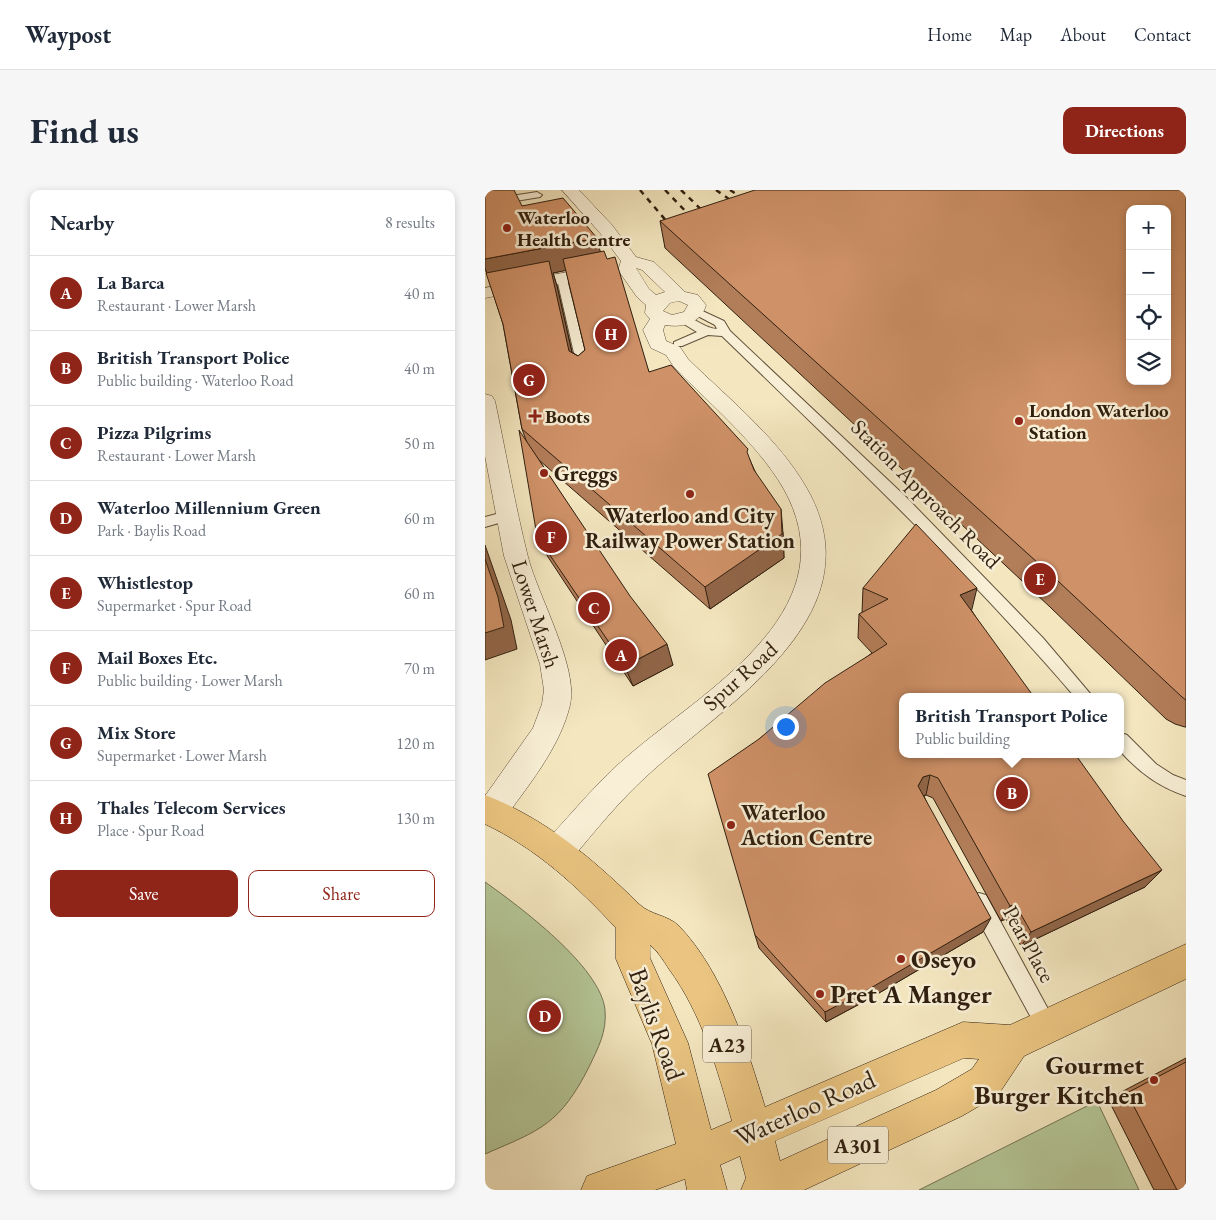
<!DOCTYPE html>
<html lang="en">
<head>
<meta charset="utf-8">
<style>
	:root { --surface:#fff; --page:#f6f6f7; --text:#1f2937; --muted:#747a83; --line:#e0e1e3; --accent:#8f2418 }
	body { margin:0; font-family:"EB Garamond",serif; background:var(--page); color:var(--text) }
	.controls { position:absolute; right:15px; top:15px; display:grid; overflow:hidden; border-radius:10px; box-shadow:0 2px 8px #0003 }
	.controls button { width:45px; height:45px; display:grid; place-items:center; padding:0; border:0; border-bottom:1px solid var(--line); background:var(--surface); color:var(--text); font:25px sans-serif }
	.you { position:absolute; left:300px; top:536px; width:18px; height:18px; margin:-12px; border:4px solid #fff; border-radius:50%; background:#1a73e8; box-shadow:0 0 0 8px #1a73e833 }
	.badge { display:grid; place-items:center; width:32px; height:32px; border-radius:50%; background:var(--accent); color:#fff; font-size:16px; font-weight:700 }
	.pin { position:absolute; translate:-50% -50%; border:2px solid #fff; box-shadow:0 1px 5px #0006 }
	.popup { position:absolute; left:414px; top:503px; width:225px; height:65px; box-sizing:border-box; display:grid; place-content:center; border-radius:10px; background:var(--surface); filter:drop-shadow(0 1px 4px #0005); font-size:16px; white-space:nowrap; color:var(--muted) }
	.popup b { font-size:19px; color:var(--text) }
	.popup::after { content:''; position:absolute; left:50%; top:100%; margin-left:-10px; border:10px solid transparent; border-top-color:var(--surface) }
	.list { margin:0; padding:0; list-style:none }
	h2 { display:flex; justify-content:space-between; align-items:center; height:65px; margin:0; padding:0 20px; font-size:21px }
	h2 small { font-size:16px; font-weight:400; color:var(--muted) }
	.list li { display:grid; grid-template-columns:32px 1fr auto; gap:15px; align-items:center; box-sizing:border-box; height:75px; padding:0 20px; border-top:1px solid var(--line) }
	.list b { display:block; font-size:19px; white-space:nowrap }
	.list p { margin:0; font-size:16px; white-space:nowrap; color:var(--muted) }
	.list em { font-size:16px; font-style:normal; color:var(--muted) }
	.actions { display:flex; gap:10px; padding:15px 20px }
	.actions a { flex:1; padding:11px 0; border:1px solid var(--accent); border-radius:10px; text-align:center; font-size:18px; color:var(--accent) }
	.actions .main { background:var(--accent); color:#fff }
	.icon { flex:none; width:28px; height:28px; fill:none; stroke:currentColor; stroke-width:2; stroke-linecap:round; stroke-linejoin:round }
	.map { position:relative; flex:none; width:701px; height:1000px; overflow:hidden; border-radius:10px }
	header { display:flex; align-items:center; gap:30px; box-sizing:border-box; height:70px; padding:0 25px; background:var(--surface); border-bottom:1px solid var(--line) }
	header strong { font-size:24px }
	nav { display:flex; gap:28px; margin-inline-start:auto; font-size:18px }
	.intro { display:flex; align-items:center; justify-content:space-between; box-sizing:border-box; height:120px; padding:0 30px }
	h1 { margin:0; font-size:35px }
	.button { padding:12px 22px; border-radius:10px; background:var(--accent); color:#fff; font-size:18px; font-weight:700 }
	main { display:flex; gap:30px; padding:0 30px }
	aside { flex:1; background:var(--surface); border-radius:10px; box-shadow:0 2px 8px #0003 }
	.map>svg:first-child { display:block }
	.green { fill:#b5c798; stroke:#727354 }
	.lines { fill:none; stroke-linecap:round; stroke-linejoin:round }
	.service-casing { stroke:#61513b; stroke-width:2 }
	.minor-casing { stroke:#61513b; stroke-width:1 }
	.primary-casing { stroke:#301f0f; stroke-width:1 }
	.service { fill:#f8efd6; fill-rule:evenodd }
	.minor { fill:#f8efd6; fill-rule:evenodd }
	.primary { fill:#eac480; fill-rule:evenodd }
	.rail { stroke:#301f0f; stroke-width:2.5; stroke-dasharray:5.5 5.5; stroke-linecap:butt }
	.wall { fill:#b27d59; stroke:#301f0f; fill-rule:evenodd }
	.shaded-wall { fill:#916649; stroke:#301f0f }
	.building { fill:#cf9168; stroke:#301f0f; fill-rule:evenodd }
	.poi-dot { fill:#8f2418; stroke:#f8efd6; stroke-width:2 }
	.labels { text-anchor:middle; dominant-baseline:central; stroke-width:5; stroke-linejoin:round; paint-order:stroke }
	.far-poi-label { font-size:19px; font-weight:bold; fill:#301f0f; stroke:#f8efd6; text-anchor:start }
	.shield { fill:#f8efd6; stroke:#6c5d4b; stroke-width:1 }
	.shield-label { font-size:21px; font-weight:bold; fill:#301f0f }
	.poi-label { font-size:22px; font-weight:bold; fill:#301f0f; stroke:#f8efd6; text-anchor:start }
	.street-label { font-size:22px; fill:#301f0f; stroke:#f8efd6 }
	.near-poi-label { font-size:26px; font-weight:bold; fill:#301f0f; stroke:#f8efd6; text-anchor:start }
	.near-street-label { font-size:26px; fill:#301f0f; stroke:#f8efd6 }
</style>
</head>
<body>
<header>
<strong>Waypost</strong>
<nav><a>Home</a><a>Map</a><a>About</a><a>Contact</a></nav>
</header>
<div class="intro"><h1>Find us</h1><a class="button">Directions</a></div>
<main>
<aside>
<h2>Nearby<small>8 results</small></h2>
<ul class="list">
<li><span class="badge">A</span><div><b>La Barca</b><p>Restaurant · Lower Marsh</p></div><em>40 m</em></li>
<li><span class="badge">B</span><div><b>British Transport Police</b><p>Public building · Waterloo Road</p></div><em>40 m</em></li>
<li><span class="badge">C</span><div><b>Pizza Pilgrims</b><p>Restaurant · Lower Marsh</p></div><em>50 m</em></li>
<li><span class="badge">D</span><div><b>Waterloo Millennium Green</b><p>Park · Baylis Road</p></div><em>60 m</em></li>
<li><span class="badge">E</span><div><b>Whistlestop</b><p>Supermarket · Spur Road</p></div><em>60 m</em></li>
<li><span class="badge">F</span><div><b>Mail Boxes Etc.</b><p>Public building · Lower Marsh</p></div><em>70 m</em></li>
<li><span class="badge">G</span><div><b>Mix Store</b><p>Supermarket · Lower Marsh</p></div><em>120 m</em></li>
<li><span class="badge">H</span><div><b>Thales Telecom Services</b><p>Place · Spur Road</p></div><em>130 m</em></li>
</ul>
<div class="actions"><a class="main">Save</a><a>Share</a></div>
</aside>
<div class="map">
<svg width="701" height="1000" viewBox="0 0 701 1000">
	<rect width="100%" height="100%" fill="#f4e7c0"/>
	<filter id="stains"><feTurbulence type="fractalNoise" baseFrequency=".004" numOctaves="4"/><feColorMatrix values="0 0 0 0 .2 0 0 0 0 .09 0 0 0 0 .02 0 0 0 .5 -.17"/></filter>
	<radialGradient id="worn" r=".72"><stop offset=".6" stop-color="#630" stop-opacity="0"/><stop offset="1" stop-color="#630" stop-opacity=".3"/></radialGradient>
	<path class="green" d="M0,692C34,716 116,777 120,820C122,842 113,858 104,877C75,934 56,940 0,964Z
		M612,911L654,1000H434Z"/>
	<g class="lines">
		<g class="service-casing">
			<path id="service" d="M52,2L57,5L55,7L0,16V10Z
				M77,86L82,89L106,185L100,189L94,185L72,89Z
				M211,118L239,131L245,141L421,307L558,448L608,507H590C480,379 358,263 237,146L223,145L197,156H189V152L212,142L194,131V127C207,124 219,139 232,139L230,135L207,123L205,121Z
				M23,321L30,326L28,329L0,337V327Z
				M636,543L642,545L671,574L688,585L701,590V606C674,597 655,583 636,562Z
				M494,703L501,705L569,830L572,837L569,844L562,847L555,844L487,719L484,712L487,705Z"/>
		</g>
		<g class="minor-casing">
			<path id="minor" d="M77,0H94L127,35L151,67L169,72L200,102L213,105L221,115C216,133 198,138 180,135L178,140L181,151L195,157L203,169C246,211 298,252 326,306C388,429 239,515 164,584C135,610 110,641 85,671L74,675L63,671L58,660L63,649C89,621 114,590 144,565C217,502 360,424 303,307C279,259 227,216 189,177L181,165L166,158L158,140L165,129L160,123L161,115L152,107L133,80L136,71L115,43ZM151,78L157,80L180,102L171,105L164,99ZM194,111L203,115L199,122L187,125L178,121L185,113Z
				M119,75L125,76L128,80L125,84L0,108V98Z
				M0,204L7,206L10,211C21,263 30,315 43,367C53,406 94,478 85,515C75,558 42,597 17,632L6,636L0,634V606L48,538L57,514L59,500L55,474L19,366L0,266Z"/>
		</g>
		<g class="primary-casing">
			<path id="primary" d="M0,605C61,629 108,669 154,714C165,725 183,725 194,736C238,782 262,857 280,917L478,832L525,835L701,754V789L539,866L513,905L477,926L319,1000H256L261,988L255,966L235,975L242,1000H202L200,989L170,1000H96L102,986L191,954L167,854L131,769V738C92,696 52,659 0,634ZM165,755C173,761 178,770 184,779C217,824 232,878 247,931L226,940L203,853L165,768ZM479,868L494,869L487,879L451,900L295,971L290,951Z"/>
		</g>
		<use href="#service" class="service"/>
		<use href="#minor" class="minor"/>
		<use href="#primary" class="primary"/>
		<path class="rail" d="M155,0L189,40
			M180,0L211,32
			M196,0L225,28
			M231,0L254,16
			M245,0L264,12"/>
	</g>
	<path class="wall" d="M0,0L37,16L115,61L164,182L264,268L298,343L299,368L225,419L54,270L188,475L148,496L63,367L52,346L42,253L37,239L18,134L0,78ZM81,80L100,160L93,166L87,162L72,96L68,83Z
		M701,0V537H700L690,534L681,529L565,417L180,58L175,31Z
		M378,398L487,421L660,697L536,756L521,729L516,731L448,608L441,605L439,606L498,742L382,810L341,832L274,758L270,745L274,549L387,463L373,448L374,424L377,423Z
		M701,868V1000H669L623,909Z"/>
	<path class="shaded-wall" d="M112,48L118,73L68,83L72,96L92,185L6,95L0,78V69Z
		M296,319L298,343L299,368L225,419L220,397Z
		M0,355L26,430L32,459L0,470Z
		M492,398L486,423L475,405Z
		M182,454L188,475L148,496L140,476Z
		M445,585L441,605L433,607V596L438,587Z
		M677,680L660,697L536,756L546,742Z
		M530,714L521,729L516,731L525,716Z
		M506,728L498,742L382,810L341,832L340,822Z"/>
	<path class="building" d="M0,0H29L37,16L78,8L112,48L0,69Z
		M270,0H701V510L697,507L574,392L175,31ZM645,19H682V191H645Z
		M119,61L122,69L130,67L164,182L186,175L263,259L262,262L269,280L296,319L297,344L220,397L37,239L18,134L1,83L64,71L84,161L93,166L100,160L78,69Z
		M34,240L145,406L182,454L140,476L52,346Z
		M431,334L492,398L475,405L549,507H418V564H590L638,631L677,680L546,742L530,714L525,716L453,588L445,585L438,587L433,596L506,728L384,799L340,822L270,745L223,584L274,549L340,493L402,454L374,424L403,409L378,398Z
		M0,369L13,407L19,437L0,443Z
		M701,872V1000H692L642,903Z"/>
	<g class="poi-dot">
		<circle cx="22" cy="38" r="5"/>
		<path d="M47.5 218.5h5v5h5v5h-5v5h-5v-5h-5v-5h5z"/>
		<circle cx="534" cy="231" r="5"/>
		<circle cx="59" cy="283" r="5"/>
		<circle cx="205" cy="304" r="5"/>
		<circle cx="246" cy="635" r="5"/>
		<circle cx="416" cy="769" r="5"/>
		<circle cx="335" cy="804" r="5"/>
		<circle cx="669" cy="890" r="5"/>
	</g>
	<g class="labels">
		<g class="far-poi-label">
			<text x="32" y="27">Waterloo<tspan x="32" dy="22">Health Centre</tspan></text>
			<text x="544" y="220">London Waterloo<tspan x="544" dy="22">Station</tspan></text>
			<text x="60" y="226">Boots</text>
		</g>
		<g class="shield">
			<rect x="218" y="835.5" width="48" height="37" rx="4"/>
			<rect x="343" y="936.5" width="60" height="37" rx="4"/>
		</g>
		<g class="shield-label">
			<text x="242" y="854">A23</text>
			<text x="373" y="955">A301</text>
		</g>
		<g class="poi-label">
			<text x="69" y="283">Greggs</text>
			<text x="205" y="325" text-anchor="middle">Waterloo and City<tspan x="205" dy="25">Railway Power Station</tspan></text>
			<text x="256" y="622">Waterloo<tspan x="256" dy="25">Action Centre</tspan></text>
		</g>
		<g class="street-label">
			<text transform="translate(441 304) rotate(45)">Station Approach Road</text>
			<text transform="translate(51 424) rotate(72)">Lower Marsh</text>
			<text transform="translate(255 486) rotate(-42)">Spur Road</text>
			<text transform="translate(544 754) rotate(61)">Pear Place</text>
		</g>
		<g class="near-poi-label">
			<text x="426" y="769">Oseyo</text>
			<text x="345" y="804">Pret A Manger</text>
			<text x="659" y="875" text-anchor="end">Gourmet<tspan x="659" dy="30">Burger Kitchen</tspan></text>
		</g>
		<g class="near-street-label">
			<text transform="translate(172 834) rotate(70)">Baylis Road</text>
			<text transform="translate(320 918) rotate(-24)">Waterloo Road</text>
		</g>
	</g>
	<rect width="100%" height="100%" filter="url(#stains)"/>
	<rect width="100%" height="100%" fill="url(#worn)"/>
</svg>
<div class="controls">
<button>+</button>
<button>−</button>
<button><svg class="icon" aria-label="locate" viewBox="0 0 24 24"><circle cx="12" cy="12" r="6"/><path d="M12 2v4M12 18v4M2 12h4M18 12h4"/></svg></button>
<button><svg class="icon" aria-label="layers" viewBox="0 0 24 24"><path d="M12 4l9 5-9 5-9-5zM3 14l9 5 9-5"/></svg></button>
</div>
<div class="you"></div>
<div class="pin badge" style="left:136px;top:465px">A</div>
<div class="pin badge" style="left:527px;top:603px">B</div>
<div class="popup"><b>British Transport Police</b>Public building</div>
<div class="pin badge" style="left:109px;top:418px">C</div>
<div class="pin badge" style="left:60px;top:826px">D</div>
<div class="pin badge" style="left:555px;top:389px">E</div>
<div class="pin badge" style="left:66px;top:347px">F</div>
<div class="pin badge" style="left:44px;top:190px">G</div>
<div class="pin badge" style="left:126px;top:144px">H</div>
</div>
</main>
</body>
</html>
